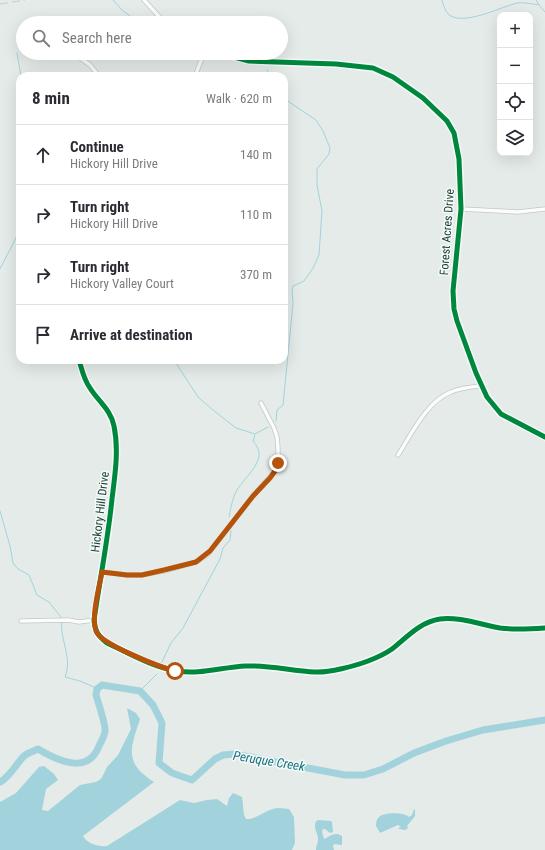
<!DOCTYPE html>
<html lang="en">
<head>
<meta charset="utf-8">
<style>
	:root { --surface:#fff; --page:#f7f7f7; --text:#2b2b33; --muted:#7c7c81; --line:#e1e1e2 }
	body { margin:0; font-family:"Roboto Condensed",sans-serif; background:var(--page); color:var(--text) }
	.controls { position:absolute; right:12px; top:12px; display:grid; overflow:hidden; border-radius:8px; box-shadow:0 4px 16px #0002 }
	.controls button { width:36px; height:36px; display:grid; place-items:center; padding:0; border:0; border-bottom:1px solid var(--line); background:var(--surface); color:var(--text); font:20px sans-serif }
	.stop { position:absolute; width:12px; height:12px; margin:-9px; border:3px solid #b45309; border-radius:50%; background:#fff }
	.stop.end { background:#b45309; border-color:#fff; box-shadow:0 1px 4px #0008 }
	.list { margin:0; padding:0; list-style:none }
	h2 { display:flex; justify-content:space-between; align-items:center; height:52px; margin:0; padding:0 16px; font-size:17px }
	h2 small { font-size:13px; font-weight:400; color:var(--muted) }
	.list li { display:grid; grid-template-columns:26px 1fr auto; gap:12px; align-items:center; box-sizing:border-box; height:60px; padding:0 16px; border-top:1px solid var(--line) }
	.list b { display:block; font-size:15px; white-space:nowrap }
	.list p { margin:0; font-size:13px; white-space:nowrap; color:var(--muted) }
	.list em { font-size:13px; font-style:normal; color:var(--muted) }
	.icon { flex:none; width:22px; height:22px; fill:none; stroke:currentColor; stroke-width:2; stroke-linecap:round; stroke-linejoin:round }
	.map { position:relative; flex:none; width:545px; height:850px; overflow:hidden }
	.search { position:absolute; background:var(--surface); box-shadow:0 4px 16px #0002; left:16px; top:16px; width:272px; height:44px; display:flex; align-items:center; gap:10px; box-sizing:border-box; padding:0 14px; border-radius:22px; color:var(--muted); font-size:15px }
	.panel { position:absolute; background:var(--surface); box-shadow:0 4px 16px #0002; left:16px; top:72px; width:272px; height:292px; border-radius:12px }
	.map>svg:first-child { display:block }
	.water { fill:#a2d3dc }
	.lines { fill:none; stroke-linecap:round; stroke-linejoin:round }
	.stream { stroke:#a2d3dc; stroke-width:1 }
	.river { stroke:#a2d3dc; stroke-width:7 }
	.street-casing { stroke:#c2c8c5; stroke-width:5 }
	.street { stroke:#fbfcfc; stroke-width:3.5 }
	.rail { stroke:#c7ccca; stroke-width:1; stroke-dasharray:8 4; stroke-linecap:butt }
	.cycleway-casing { stroke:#f3faf7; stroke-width:8 }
	.cycleway { stroke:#00873e; stroke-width:5 }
	.route { stroke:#b45309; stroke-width:5 }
	.labels { text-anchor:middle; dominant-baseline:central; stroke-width:3; stroke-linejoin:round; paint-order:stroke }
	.street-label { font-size:12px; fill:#204038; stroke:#f3faf7 }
	.water-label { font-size:13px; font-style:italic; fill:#156e82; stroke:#f3faf7 }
</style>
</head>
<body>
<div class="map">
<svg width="545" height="850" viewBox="0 0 545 850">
	<rect width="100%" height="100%" fill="#e5ebe8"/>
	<path class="water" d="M127,708L136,713L140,719C130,749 124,763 154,782L83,836C87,844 99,847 107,846L180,800L194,803L207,800L217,799L227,806L229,798L233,793L242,797C244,806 242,812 246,819C257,820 267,808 279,808C282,808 286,809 289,809L294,817L295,843L292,850H0V802L16,793L39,767L44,766L54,774L58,780L46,789L42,810L48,811L80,785L96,782L101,779L107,767L118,755L131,729Z
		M414,809L415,810V816L407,826L408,828L405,830L399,829L398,828L401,827L398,825L380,833L376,826C376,823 376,820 379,817C384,812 404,812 409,817L412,815Z
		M319,820L331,821L332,822L333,832L330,833L325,829H323L322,832L324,839C330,836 335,831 342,836V845L334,844L333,846L334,850H316C316,845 318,844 318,839C318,832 313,830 316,821Z"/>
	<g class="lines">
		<path class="stream" d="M113,0L122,10L139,23
			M442,0C443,4 445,11 448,14C462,27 501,7 517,3C524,2 532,4 539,5
			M536,0L539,5L545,12
			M17,53L21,76
			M248,53L260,55
			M267,70L271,76
			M0,269L19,232L20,227
			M174,360L198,397L213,410L236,428L255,434L268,427
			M276,421L277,410L283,405L293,303L292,290L293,286L304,281L313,268L319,255L322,211L317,185V169L329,154L330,148L323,131L316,120L289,102L284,95
			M0,511L10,546L13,563L18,569L29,575L37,595L49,602L61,617
			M229,517C231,508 232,499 237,490C243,479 264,463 258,449C257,446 255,443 253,441L255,435
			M62,621C59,639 73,657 65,677L80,681L96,688L102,685
			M162,662L171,643L183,628L220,559L223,548L230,540L231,531
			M140,691L157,674"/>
		<path class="river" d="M0,782C10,777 16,764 24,756C27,753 34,751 38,749C58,761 88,775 99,746C101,741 105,736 105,731C106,725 98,702 96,695L97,689L102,685L140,691L153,705L162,723L159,763L172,773L192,780L215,759L223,755L234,754L345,775H364L383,769L414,753L446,741L483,730L545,720"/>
		<g class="street-casing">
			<path id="street" d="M144,0L165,23
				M219,53L249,61L336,64L373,68L393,77L423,98L447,121L454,133L459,159L461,209L453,291L454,309L457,321L476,373L487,397L501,414L545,437
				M76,55L90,65L99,76
				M195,76L204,53
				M461,209L518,212L545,209
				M79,360C82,370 84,380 90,388C98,401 111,410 114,426C119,450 115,475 112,499C108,539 100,579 94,620C95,631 98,636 107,643C129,653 152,667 177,671C200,675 222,667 246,666C269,665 292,671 315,672C328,673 355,666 368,661C376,658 385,654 392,649C407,637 420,622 440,619C456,616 483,625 500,628C514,630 530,629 545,628
				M398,455C411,435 427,401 451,392C460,388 471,387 481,386
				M102,572L127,575H141L164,571L196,562L208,554L253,496L275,471L278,463V448L277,437L274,428L261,403
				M21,621L68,620L79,622L94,620"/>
		</g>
		<use href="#street" class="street"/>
		<path class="rail" d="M0,4L25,0"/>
		<g class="cycleway-casing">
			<path id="cycleway" d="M219,53L249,61L336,64L373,68L393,77L423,98L447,121L454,133L459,159L461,209L453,291L454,309L457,321L476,373L487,397L501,414L545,437
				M79,360C82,370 84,380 90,388C98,401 111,410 114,426C119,450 115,475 112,499C108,539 100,579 94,620C95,631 98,636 107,643C129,653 152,667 177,671C200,675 222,667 246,666C269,665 292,671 315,672C328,673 355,666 368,661C376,658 385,654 392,649C407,637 420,622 440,619C456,616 483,625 500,628C514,630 530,629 545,628"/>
		</g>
		<use href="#cycleway" class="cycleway"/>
	</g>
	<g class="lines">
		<path class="route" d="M175,671C160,667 100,644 96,631C91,617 99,588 102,572L127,575H142L164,570L196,562L210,551L253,496L270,478L275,471L278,463"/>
	</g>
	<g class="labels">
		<g class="street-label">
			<text transform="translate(447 232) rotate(-86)">Forest Acres Drive</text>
			<text transform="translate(100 512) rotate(-83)">Hickory Hill Drive</text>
		</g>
		<g class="water-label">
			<text transform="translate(269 761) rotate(9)">Peruque Creek</text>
		</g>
	</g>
</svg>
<div class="controls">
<button>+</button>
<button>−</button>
<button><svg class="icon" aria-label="locate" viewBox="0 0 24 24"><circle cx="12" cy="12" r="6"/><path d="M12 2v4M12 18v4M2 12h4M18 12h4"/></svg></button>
<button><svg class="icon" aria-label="layers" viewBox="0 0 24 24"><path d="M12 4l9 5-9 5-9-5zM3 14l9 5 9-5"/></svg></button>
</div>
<div class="stop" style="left:175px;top:671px"></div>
<div class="stop end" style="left:278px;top:463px"></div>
<div class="search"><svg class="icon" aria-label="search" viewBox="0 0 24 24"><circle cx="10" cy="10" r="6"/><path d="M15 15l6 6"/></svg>Search here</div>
<section class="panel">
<h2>8 min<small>Walk · 620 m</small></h2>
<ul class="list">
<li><svg class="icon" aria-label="ahead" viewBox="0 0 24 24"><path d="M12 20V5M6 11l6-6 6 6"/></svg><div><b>Continue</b><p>Hickory Hill Drive</p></div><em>140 m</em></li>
<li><svg class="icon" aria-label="right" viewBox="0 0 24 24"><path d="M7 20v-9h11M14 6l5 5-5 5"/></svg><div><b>Turn right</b><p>Hickory Hill Drive</p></div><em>110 m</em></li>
<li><svg class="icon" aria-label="right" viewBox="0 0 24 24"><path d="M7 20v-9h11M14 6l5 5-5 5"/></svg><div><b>Turn right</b><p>Hickory Valley Court</p></div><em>370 m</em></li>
<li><svg class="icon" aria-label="arrive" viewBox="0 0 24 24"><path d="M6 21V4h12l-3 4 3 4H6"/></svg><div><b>Arrive at destination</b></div></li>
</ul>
</section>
</div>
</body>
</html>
